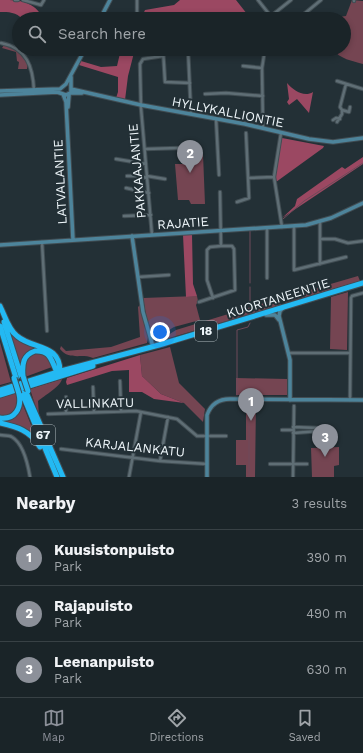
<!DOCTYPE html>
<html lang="en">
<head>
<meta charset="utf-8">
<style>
	:root { --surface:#1a2428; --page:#232c30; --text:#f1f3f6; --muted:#9fa4a8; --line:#384145; --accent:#8c9099 }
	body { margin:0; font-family:"Work Sans",sans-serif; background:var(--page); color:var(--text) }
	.you { position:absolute; left:160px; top:332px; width:14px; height:14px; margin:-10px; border:3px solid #fff; border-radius:50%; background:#1a73e8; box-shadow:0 0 0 6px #1a73e833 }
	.badge { display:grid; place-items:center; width:26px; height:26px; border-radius:50%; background:var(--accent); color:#fff; font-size:13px; font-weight:700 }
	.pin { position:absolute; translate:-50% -33px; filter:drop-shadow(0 1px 2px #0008) }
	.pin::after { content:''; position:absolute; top:21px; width:14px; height:12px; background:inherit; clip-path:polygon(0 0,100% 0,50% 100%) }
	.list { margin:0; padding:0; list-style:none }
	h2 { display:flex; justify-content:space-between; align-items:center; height:52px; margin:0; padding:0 16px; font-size:17px }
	h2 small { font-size:13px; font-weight:400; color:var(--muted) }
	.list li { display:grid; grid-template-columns:26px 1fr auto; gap:12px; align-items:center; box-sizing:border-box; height:56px; padding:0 16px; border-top:1px solid var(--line) }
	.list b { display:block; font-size:15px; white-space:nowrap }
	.list p { margin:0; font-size:13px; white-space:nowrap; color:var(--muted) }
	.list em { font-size:13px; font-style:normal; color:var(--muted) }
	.icon { flex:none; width:22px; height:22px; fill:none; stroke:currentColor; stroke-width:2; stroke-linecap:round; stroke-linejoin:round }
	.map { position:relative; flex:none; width:363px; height:477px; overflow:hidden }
	.search { position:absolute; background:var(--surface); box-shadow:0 2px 6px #0003; left:12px; right:12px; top:12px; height:44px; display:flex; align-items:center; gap:10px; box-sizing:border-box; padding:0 14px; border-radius:22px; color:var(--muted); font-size:15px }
	.sheet { height:220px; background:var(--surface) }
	nav { display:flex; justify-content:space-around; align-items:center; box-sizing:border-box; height:56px; border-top:1px solid var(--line); background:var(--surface); font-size:11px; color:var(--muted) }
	nav a { display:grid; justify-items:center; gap:2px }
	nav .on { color:var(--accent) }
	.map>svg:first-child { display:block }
	.green { fill:#754552 }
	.forest { fill:#9b4862 }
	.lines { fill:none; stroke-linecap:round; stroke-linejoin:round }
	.stream { stroke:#6e4a5a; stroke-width:1 }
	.street-casing { stroke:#414d53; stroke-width:4.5 }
	.secondary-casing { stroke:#414d53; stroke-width:5.5 }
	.highway-casing { stroke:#414d53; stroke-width:7 }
	.street { stroke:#5f6e75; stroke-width:2.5 }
	.secondary { stroke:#4d849b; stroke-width:3.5 }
	.highway { stroke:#23b9f3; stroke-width:5 }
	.highway-bridge-casing { stroke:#414d53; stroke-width:7; stroke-linecap:butt }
	.highway-bridge { stroke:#23b9f3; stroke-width:5 }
	.labels { text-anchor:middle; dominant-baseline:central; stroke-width:4; stroke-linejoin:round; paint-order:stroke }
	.shield { fill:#233036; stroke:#b1bbbf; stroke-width:1 }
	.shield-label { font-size:12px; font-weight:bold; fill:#eef6fa }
	.street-label { font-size:13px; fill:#eef6fa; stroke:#233036 }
</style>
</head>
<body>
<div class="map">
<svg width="363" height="477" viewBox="0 0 363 477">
	<rect width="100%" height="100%" fill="#233036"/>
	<path class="green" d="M352,0L363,1V64C353,61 339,59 333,49H344V19H338L339,17L346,16Z
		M4,45C15,47 30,56 27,69H18L19,62L17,61L16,52L2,48Z
		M192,154H203L205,204H191L189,200H178L175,164H193Z
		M358,276L360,281L285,303L286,297Z
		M348,292L347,350L330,349L331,297Z
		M197,296L198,301L196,305L200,320L174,327L154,339L146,315L143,298Z
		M280,298L281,305L159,341L176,330Z
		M140,305L148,337L147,343L93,358C81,353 70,361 60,349L61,346L66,351L111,347L140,337L138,307Z
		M10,331L24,343L42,348L24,355L20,366Z
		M0,342L11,382L0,385Z
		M170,347L179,383L205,409L203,422L184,403L161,394L142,376L140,355Z
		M41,353L49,357L52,367L25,377C23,367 25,361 32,354Z
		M236,378L287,379V395H236Z
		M62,379C61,386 44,396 38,401L39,417L30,389Z
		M16,392C20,406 14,415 0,418V398Z
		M21,400L35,435V437L0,422L11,419Z
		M246,401L256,402L255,477H246V465H236V440H246Z
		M339,447V465L334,466V477H312L311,448Z"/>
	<path class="forest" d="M0,0C17,0 32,0 42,16L41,19H22C17,12 8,12 0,12Z
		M180,0H236L251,19H226L225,16L214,13L180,14L178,19H141L145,10L174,5Z
		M121,49H135L128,76L125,100L116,98L118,92V77L79,65L81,61L101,67L117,66Z
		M287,83C293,90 304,98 313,92L309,113L297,99L289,105L287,102L289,99Z
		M282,138L324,146L323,148L276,182V168Z
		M363,157V164L282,218L295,206L297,199L342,167L345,169Z
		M192,234L193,284L197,296L186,297L183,235Z
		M140,355L142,376L161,394L184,403L154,399L142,392H129V370L112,371L67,385L66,382L67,378Z"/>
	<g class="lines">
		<path class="stream" d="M283,219L304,201L363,163
			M250,231V283
			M250,287V305
			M250,315V310
			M237,395V330L248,327L250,323
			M241,402L249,413V477"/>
		<g class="street-casing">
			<path id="street" d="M15,0H18
				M23,0L41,5L44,0
				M137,0V19
				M258,0L273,19
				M354,0V1
				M271,16L291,0
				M298,19L321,0
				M1,43C27,48 33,67 34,91
				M163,49L165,82L190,83
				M188,49L191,114
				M188,54L219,52
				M243,66L262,68
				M337,81L363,89
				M346,84L340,107L342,110L349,112L350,107
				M205,94L226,93L263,96
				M216,118L219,175
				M333,120L336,118L340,119
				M337,122L342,114V110
				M263,128L262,68L265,49
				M281,133L274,177L282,227
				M145,149L179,148
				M116,159L146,164
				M127,176H139L147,178
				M147,176L165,179
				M248,178L274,177
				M126,188L149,193
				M237,202L249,198L246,133
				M124,216L151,215
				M320,222V264
				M294,226V270L346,257
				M152,235L141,108L140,64L143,59L163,56
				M320,239H335L348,243L363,241
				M42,242L47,331
				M138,277L169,275
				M267,278V228
				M213,298L207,280V250L210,247L221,246L220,192
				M199,302L235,290L234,249L232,246H221
				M289,353H350
				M120,381L121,411
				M93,387L94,412
				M66,397V413
				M350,400L351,298L352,296L363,293
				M48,414L136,411L177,419L197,436H226
				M282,430H293
				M293,433L320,431L318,428L293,427
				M0,435C4,436 9,435 12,437C24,444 28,465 30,477
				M61,449L160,461L207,464
				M160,461L168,417
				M270,464H307
				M129,477L141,412
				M293,477L294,406"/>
		</g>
		<g class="secondary-casing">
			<path id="secondary" d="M100,19L110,0
				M71,77V91
				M71,89L141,105L245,124L309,139L333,142L363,138
				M0,91L60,89L66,84L85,49
				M70,93H82
				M63,94L66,102L73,240
				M0,95L57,92L66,95L70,93
				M68,107L69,95
				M132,236L143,312L153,347
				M0,245L306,225L331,218L363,203
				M283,308L280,311L279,316L290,360V400
				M266,315H275L279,320
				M207,477V415C211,404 218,399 230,399L363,400"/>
		</g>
		<g class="highway-casing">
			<path id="highway" d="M0,306C5,316 8,329 17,336C33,350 61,343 60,373
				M4,322L21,376
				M0,326L16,378
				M23,376C22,364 23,355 35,351C52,350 51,362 58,374
				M0,390L61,371L159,345L363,283
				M26,392L63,477
				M22,393L57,477
				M0,395L93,366
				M0,418C15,420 22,408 19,394
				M0,423C17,427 30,430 40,447"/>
		</g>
		<use href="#street" class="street"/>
		<use href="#secondary" class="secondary"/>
		<use href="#highway" class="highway"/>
		<g class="highway-bridge-casing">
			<path id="highway-bridge" d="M23,376L28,391
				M14,378L19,394"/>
		</g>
		<use href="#highway-bridge" class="highway-bridge"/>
	</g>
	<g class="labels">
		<g class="shield">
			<rect x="195" y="321" width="22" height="20" rx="3"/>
			<rect x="31" y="425" width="24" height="20" rx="3"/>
		</g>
		<g class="shield-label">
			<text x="206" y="331">18</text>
			<text x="43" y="435">67</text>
		</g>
		<g class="street-label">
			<text transform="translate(228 112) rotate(11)">HYLLYKALLIONTIE</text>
			<text transform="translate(137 171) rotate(-95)">PAKKAAJANTIE</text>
			<text transform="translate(60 182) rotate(-93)">LATVALANTIE</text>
			<text transform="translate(183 223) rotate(-4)">RAJATIE</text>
			<text transform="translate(278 298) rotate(-17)">KUORTANEENTIE</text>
			<text transform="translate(95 403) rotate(-1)">VALLINKATU</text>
			<text transform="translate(135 447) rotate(6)">KARJALANKATU</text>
		</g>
	</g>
</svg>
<div class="you"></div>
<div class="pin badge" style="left:251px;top:421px">1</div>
<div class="pin badge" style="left:190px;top:173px">2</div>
<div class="pin badge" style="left:325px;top:457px">3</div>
<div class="search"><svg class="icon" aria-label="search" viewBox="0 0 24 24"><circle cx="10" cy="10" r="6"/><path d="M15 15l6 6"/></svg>Search here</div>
</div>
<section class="sheet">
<h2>Nearby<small>3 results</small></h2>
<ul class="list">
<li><span class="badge">1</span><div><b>Kuusistonpuisto</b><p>Park</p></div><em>390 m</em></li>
<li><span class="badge">2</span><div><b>Rajapuisto</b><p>Park</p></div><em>490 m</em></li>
<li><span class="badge">3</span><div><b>Leenanpuisto</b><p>Park</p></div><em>630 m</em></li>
</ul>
</section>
<nav>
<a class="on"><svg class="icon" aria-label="map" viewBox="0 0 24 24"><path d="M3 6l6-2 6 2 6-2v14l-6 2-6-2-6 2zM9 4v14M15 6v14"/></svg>Map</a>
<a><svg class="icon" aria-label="directions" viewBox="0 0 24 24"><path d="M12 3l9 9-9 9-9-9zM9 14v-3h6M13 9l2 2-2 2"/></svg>Directions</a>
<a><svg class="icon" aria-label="saved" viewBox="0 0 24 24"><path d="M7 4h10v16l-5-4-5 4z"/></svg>Saved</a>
</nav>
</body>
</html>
